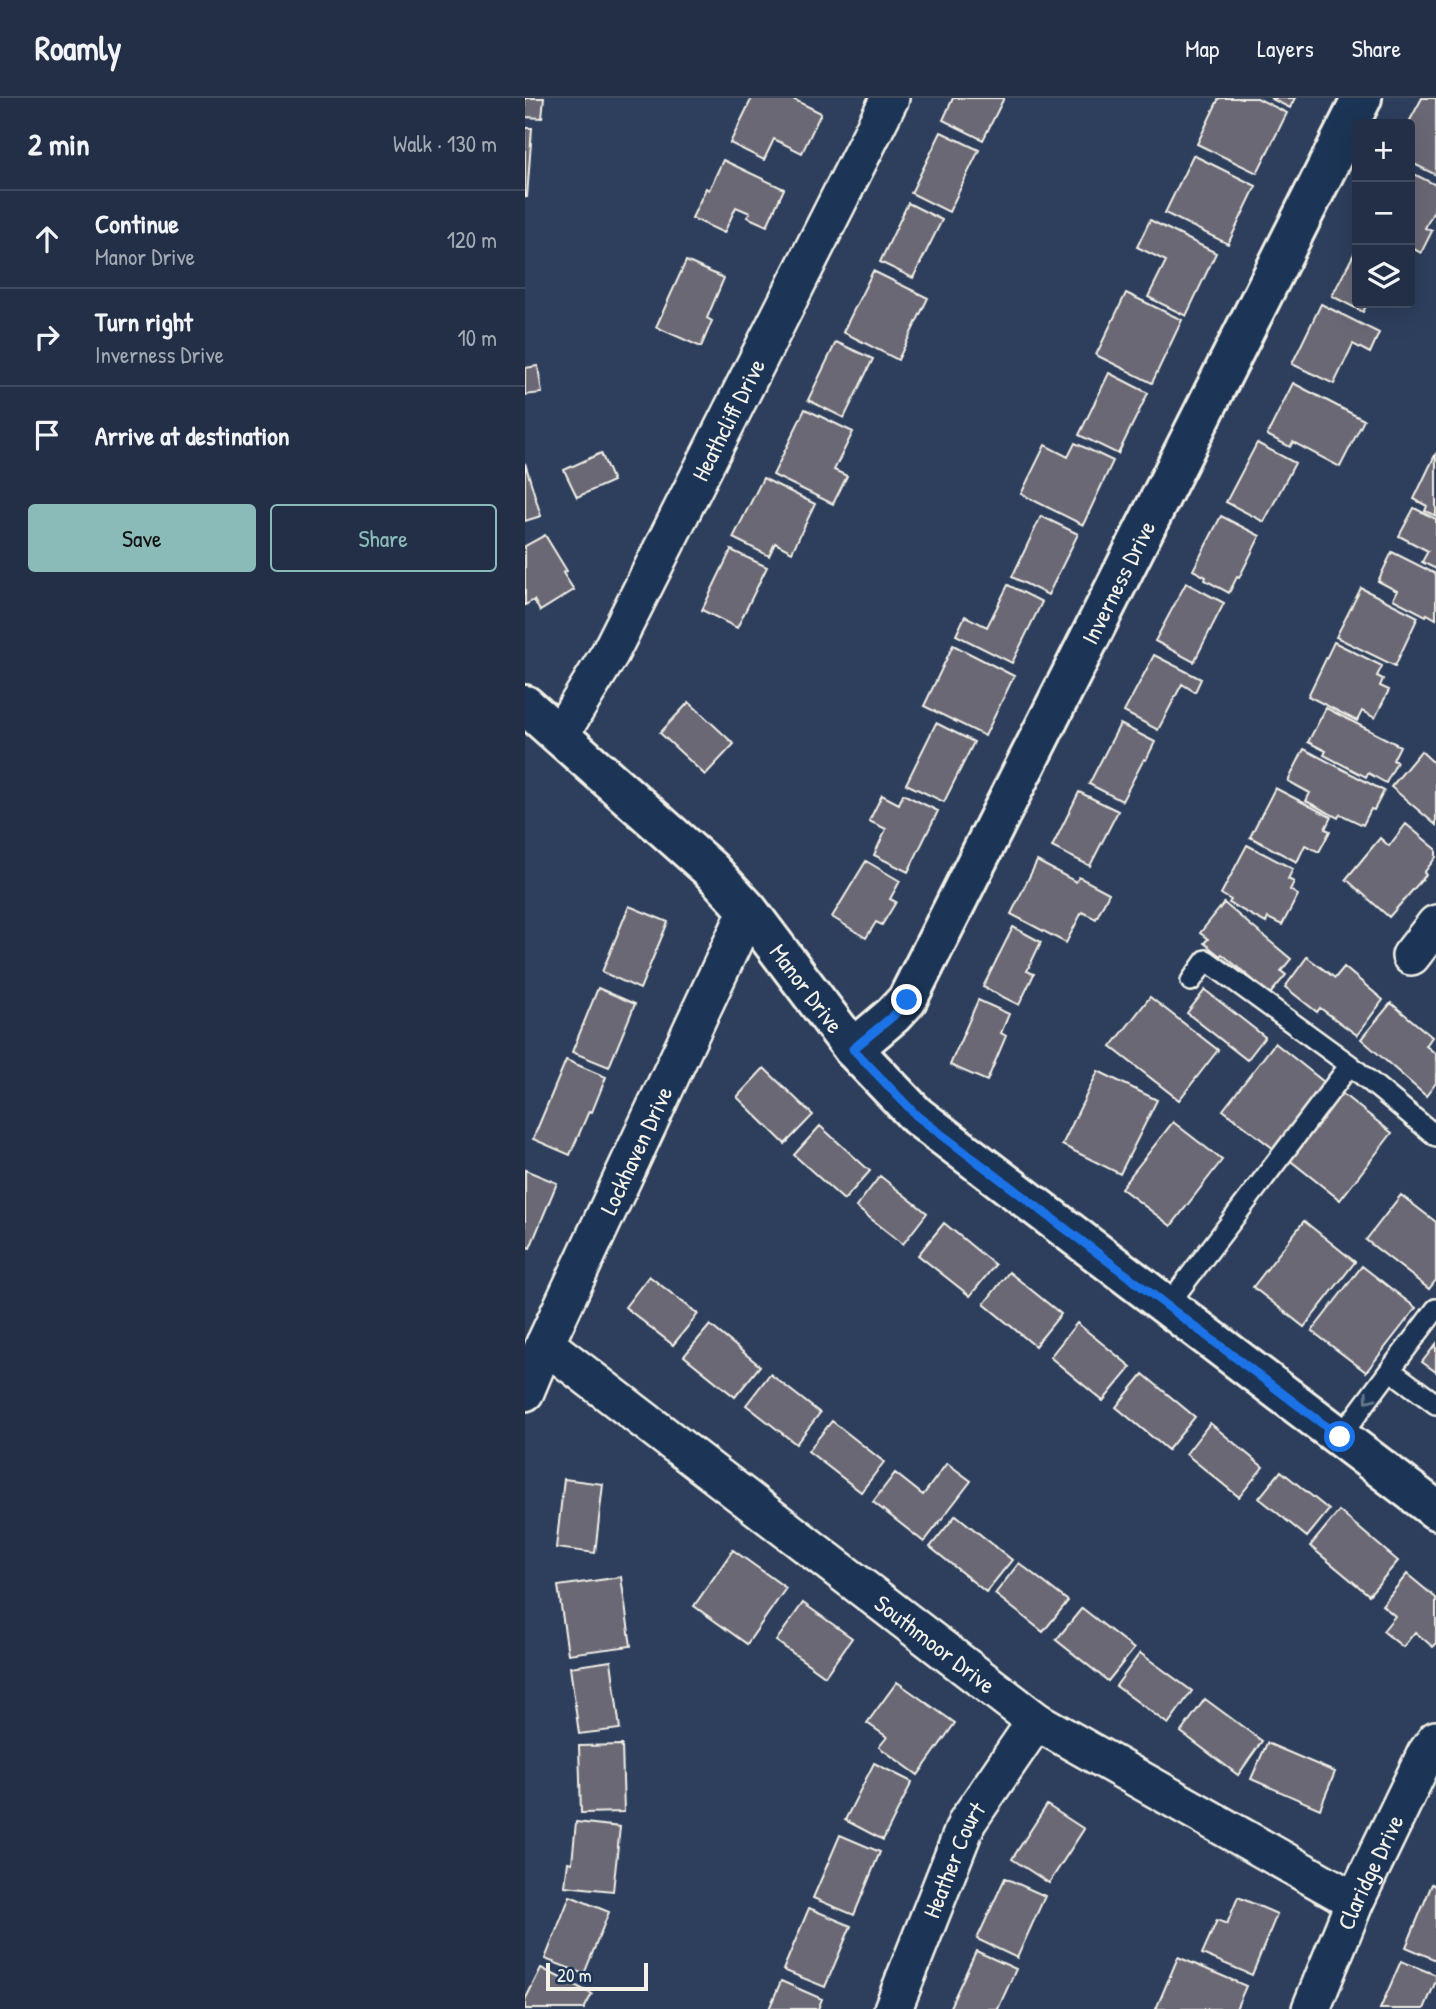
<!DOCTYPE html>
<html lang="en">
<head>
<meta charset="utf-8">
<style>
	:root { --surface:#222f46; --page:#2e3b51; --text:#f1f3f6; --muted:#a2a9b3; --line:#3f4a5f; --accent:#8bbbb9 }
	body { margin:0; font-family:"Patrick Hand",sans-serif; background:var(--page); color:var(--text) }
	.controls { position:absolute; right:21px; top:21px; display:grid; overflow:hidden; border-radius:7px; box-shadow:0 7px 28px #0002 }
	.controls button { width:63px; height:63px; display:grid; place-items:center; padding:0; border:0; border-bottom:2px solid var(--line); background:var(--surface); color:var(--text); font:35px sans-serif }
	.scale { position:absolute; left:21px; bottom:18px; width:102px; box-sizing:border-box; padding-left:7px; border:4px solid #f4f1e8; border-top:0; font-size:19px; line-height:24px; white-space:nowrap; color:#f4f1e8; -webkit-text-stroke:5px #1d3557; paint-order:stroke }
	.stop { position:absolute; width:21px; height:21px; margin:-16px; border:5px solid #1a73e8; border-radius:50%; background:#fff }
	.stop.end { background:#1a73e8; border-color:#fff; box-shadow:0 2px 7px #0008 }
	.list { margin:0; padding:0; list-style:none }
	h2 { display:flex; justify-content:space-between; align-items:center; height:91px; margin:0; padding:0 28px; font-size:30px }
	h2 small { font-size:23px; font-weight:400; color:var(--muted) }
	.list li { display:grid; grid-template-columns:46px 1fr auto; gap:21px; align-items:center; box-sizing:border-box; height:98px; padding:0 28px; border-top:2px solid var(--line) }
	.list b { display:block; font-size:26px; white-space:nowrap }
	.list p { margin:0; font-size:23px; white-space:nowrap; color:var(--muted) }
	.list em { font-size:23px; font-style:normal; color:var(--muted) }
	.actions { display:flex; gap:14px; padding:21px 28px }
	.actions a { flex:1; padding:16px 0; border:2px solid var(--accent); border-radius:7px; text-align:center; font-size:24px; color:var(--accent) }
	.actions .main { background:var(--accent); color:#111 }
	.icon { flex:none; width:38px; height:38px; fill:none; stroke:currentColor; stroke-width:2; stroke-linecap:round; stroke-linejoin:round }
	.map { position:relative; flex:none; width:911px; height:1911px; overflow:hidden }
	header { display:flex; align-items:center; gap:42px; box-sizing:border-box; height:98px; padding:0 35px; background:var(--surface); border-bottom:2px solid var(--line) }
	header strong { font-size:33px }
	nav { display:flex; gap:38px; margin-inline-start:auto; font-size:24px }
	main { display:flex }
	aside { flex:1; background:var(--surface) }
	.map>svg:first-child { display:block }
	.building { fill:#6b6775; stroke:#f4f1e8; stroke-width:2 }
	.lines { fill:none; stroke-linecap:round; stroke-linejoin:round }
	.service-casing { stroke:#f4f1e8; stroke-width:24 }
	.minor-casing { stroke:#f4f1e8; stroke-width:42 }
	.tertiary-casing { stroke:#f4f1e8; stroke-width:44 }
	.service { stroke:#1d3557; stroke-width:19 }
	.minor { stroke:#1d3557; stroke-width:37 }
	.tertiary { stroke:#1d3557; stroke-width:38 }
	.oneway { stroke:#68778a }
	.route { stroke:#1a73e8; stroke-width:9 }
	.labels { text-anchor:middle; dominant-baseline:central; stroke-width:5; stroke-linejoin:round; paint-order:stroke }
	.street-label { font-size:24px; fill:#f4f1e8; stroke:#1d3557 }
</style>
</head>
<body>
<header>
<strong>Roamly</strong>
<nav><a>Map</a><a>Layers</a><a>Share</a></nav>
</header>
<main>
<aside>
<h2>2 min<small>Walk · 130 m</small></h2>
<ul class="list">
<li><svg class="icon" aria-label="ahead" viewBox="0 0 24 24"><path d="M12 20V5M6 11l6-6 6 6"/></svg><div><b>Continue</b><p>Manor Drive</p></div><em>120 m</em></li>
<li><svg class="icon" aria-label="right" viewBox="0 0 24 24"><path d="M7 20v-9h11M14 6l5 5-5 5"/></svg><div><b>Turn right</b><p>Inverness Drive</p></div><em>10 m</em></li>
<li><svg class="icon" aria-label="arrive" viewBox="0 0 24 24"><path d="M6 21V4h12l-3 4 3 4H6"/></svg><div><b>Arrive at destination</b></div></li>
</ul>
<div class="actions"><a class="main">Save</a><a>Share</a></div>
</aside>
<div class="map">
<svg width="911" height="1911" viewBox="0 0 911 1911">
	<rect width="100%" height="100%" fill="#2d3f5d"/>
	<filter id="ink" filterUnits="userSpaceOnUse"><feTurbulence type="fractalNoise" baseFrequency=".0143" numOctaves="2"/><feDisplacementMap in="SourceGraphic" scale="14" xChannelSelector="R" yChannelSelector="G"/><feConvolveMatrix kernelMatrix="1 2 1 2 8 2 1 2 1" color-interpolation-filters="sRGB"/></filter>
	<g filter="url(#ink)">
		<path class="building" d="M0,0H19L17,20L0,19Z
			M227,0H266L296,15L277,55L249,41L239,62L205,45Z
			M428,0H479L458,42L418,22Z
			M694,0H732L762,15L732,75L672,46Z
			M745,0H770L765,10Z
			M897,0H911V77L885,64L883,26Z
			M0,30H7L2,99H0Z
			M416,34L454,52L424,114L386,95Z
			M668,57L731,88L703,146L640,115Z
			M198,62L259,91L242,128L222,119L225,115L211,109L199,135L167,120L181,90L184,92Z
			M885,74L911,87V109L900,130L907,133L896,155L885,149Z
			M383,105L417,122L388,180L355,164Z
			M625,122L691,155L661,218L623,199L641,163L612,149Z
			M832,150V205H843L838,214L807,198Z
			M161,163L199,180L182,220L187,223L176,249L131,229Z
			M348,173L403,200L373,262L318,234Z
			M601,195L657,222L627,285L571,257Z
			M796,206L854,235L845,255L828,246L809,286L767,266Z
			M311,244L348,261L319,320L283,302Z
			M13,268L17,295L0,297V270Z
			M584,275L623,295L593,356L554,337Z
			M768,285L839,322L815,369L768,344L765,349L742,337Z
			M280,311L328,334L309,372L322,378L308,406L248,377Z
			M550,345L588,363L558,427L496,396L520,347L543,359Z
			M732,345L770,365L739,424L701,404Z
			M76,355L88,383L52,399L39,372Z
			M911,355V418L900,413L902,408L889,401Z
			M0,365L16,418L0,423Z
			M238,380L290,406L267,454L250,445L244,458L208,440Z
			M889,410L911,421V471L897,464L903,453L874,438Z
			M516,418L553,436L523,497L487,479Z
			M696,418L735,438L714,480L712,479L704,495L680,482L681,479L668,472Z
			M20,437L42,473L38,475L49,492L15,513L9,502L0,507V448Z
			M206,452L242,469L212,530L177,512Z
			M867,454L911,476V521L902,516L901,518L868,501L872,493L853,483Z
			M661,485L699,505L669,564L630,543Z
			M483,487L517,504L487,565L431,537L440,518L462,529Z
			M836,490L893,519L870,568L811,539Z
			M809,544L857,568L852,578L858,581L855,588L864,592L850,620L837,613L832,623L783,598Z
			M428,547L489,578L460,638L399,608Z
			M629,557L676,581L670,594L657,586L633,632L599,614Z
			M164,604L209,646L180,677L135,635Z
			M801,610L875,648L868,662L872,664L861,685L843,675L841,679L799,657L801,653L783,644Z
			M411,625L449,644L419,704L381,686Z
			M595,626L630,644L621,662L619,661L597,703L564,686Z
			M779,651L859,693L849,712L846,711L838,727L815,716L813,720L781,703L785,695L763,683Z
			M896,653L911,667V727L866,689Z
			M750,690L806,719L800,731L805,733L794,754L780,747L772,764L725,739Z
			M554,694L593,713L565,768L527,749Z
			M378,696L413,713L383,774L349,757L361,731L344,723L357,697L374,706Z
			M881,726L911,751V759L899,775L901,777L864,819L821,781L855,740L864,748Z
			M722,747L768,771L763,781L769,784L765,792L773,797L757,827L743,820L741,825L704,805L706,802L696,796Z
			M341,763L375,783L365,801L371,804L357,827L351,824L341,840L307,819Z
			M512,763L551,784L554,779L584,795L571,821L557,814L541,845L486,816Z
			M699,805L766,861L756,873L761,877L745,896L697,856L695,858L679,845L683,841L675,835Z
			M104,808L143,824L115,891L77,874Z
			M488,829L516,844L502,873L509,876L494,907L458,889Z
			M782,859L810,880L819,869L858,902L832,937L795,910L792,914L760,889Z
			M73,890L110,906L84,969L47,954Z
			M680,892L740,939L722,962L662,915Z
			M625,899L693,952L654,1002L586,949Z
			M453,902L484,916L476,935L481,938L462,983L425,967Z
			M866,905L907,939L901,948L911,956V985L901,998L836,941Z
			M750,945L804,988L753,1054L698,1012Z
			M41,962L81,979L67,1014L64,1013L45,1057L8,1041Z
			M239,970L288,1017L260,1046L212,999Z
			M573,973L632,1002L595,1076L537,1047Z
			M814,993L867,1035L815,1102L762,1060Z
			M648,1024L697,1062L646,1128L596,1090Z
			M295,1028L345,1073L319,1102L269,1057Z
			M0,1072L32,1085L5,1150L0,1148Z
			M355,1078L402,1115L378,1146L331,1109Z
			M876,1097L911,1124V1182L904,1191L841,1142Z
			M779,1123L830,1164L779,1229L728,1189Z
			M419,1125L470,1167L445,1198L393,1157Z
			M837,1168L891,1210L841,1274L787,1233Z
			M484,1174L536,1216L510,1248L459,1206Z
			M124,1178L173,1216L148,1247L100,1209Z
			M552,1225L606,1269L578,1303L525,1259Z
			M185,1227L235,1268L210,1299L159,1258Z
			M911,1246V1274L897,1264Z
			M245,1276L295,1315L271,1346L221,1307Z
			M618,1276L670,1319L643,1352L591,1309Z
			M307,1323L359,1364L336,1394L283,1353Z
			M685,1325L738,1369L714,1399L661,1356Z
			M422,1365L446,1383L399,1444L348,1404L370,1375L398,1397Z
			M756,1373L804,1412L782,1439L734,1400Z
			M39,1381L78,1386L70,1455L31,1450Z
			M814,1413L873,1463L844,1497L785,1448Z
			M431,1417L487,1462L461,1494L405,1449Z
			M208,1452L261,1490L222,1546L169,1508Z
			M494,1465L543,1503L518,1534L470,1496Z
			M882,1476L911,1500V1546L908,1549L890,1534L878,1549L858,1533L870,1518L857,1507Z
			M96,1479L106,1548L43,1556L33,1488Z
			M278,1505L327,1540L300,1578L251,1543Z
			M557,1510L609,1551L583,1583L531,1542Z
			M615,1555L667,1593L643,1626L591,1588Z
			M86,1563L95,1631L54,1636L45,1569Z
			M372,1584L430,1625L393,1677L354,1649L362,1639L342,1625Z
			M680,1601L737,1643L713,1677L656,1634Z
			M742,1645L810,1674L795,1711L726,1681Z
			M97,1647L99,1714L56,1715L54,1648Z
			M349,1665L387,1684L358,1742L320,1722Z
			M522,1707L559,1731L524,1785L487,1761Z
			M51,1724L95,1729L88,1793L40,1788L43,1764L47,1765Z
			M315,1737L355,1754L329,1817L288,1800Z
			M480,1780L520,1798L492,1860L452,1841Z
			M907,1786L911,1788V1862L881,1849Z
			M45,1798L84,1814L59,1876L20,1861Z
			M713,1799L752,1816L727,1877L677,1856L692,1822L702,1826Z
			M284,1810L326,1828L300,1889L258,1872Z
			M451,1853L491,1871L473,1911H424Z
			M653,1859L721,1888L711,1911H631Z
			M876,1863L911,1877V1883L899,1911H855Z
			M16,1870L67,1896L59,1911H0V1902Z
			M256,1883L297,1901L293,1911H244Z"/>
		<g class="lines">
			<g class="service-casing">
				<path id="service" d="M666,883L681,862L825,967
					M642,1208L825,967L911,1038
					M865,1272L911,1211
					M815,1339L865,1272L911,1306"/>
			</g>
			<g class="minor-casing">
				<g id="minor">
					<path id="s1" d="M34,638L85,555L365,0"/>
					<path d="M886,858L911,826"/>
					<path id="s2" d="M20,1246L511,1623L830,1803"/>
					<path id="s3" d="M0,1294L20,1246L223,812"/>
					<path id="s4" d="M368,1911L442,1724L511,1623"/>
					<path id="s5" d="M786,1911L830,1803L901,1656L911,1642"/>
				</g>
			</g>
			<g class="tertiary-casing">
				<g id="tertiary">
					<path id="s6" d="M0,607L185,771L223,812L328,951L392,1018L911,1412"/>
					<path id="s7" d="M328,951L368,917L382,902L837,0"/>
				</g>
			</g>
			<use href="#service" class="service"/>
			<use href="#minor" class="minor"/>
			<use href="#tertiary" class="tertiary"/>
		</g>
		<defs><path id="oneway-chevron" d="M-2-3.5L2.5 0L-2 3.5" fill="none" stroke-width="1.6" stroke-linecap="round" stroke-linejoin="round" transform="scale(1.75)"/></defs>
		<use class="oneway" href="#oneway-chevron" transform="translate(844 1300) rotate(127)"/>
	</g>
	<g class="lines" filter="url(#ink)">
		<path class="route" d="M382,902L368,918L328,951L392,1018L815,1339"/>
	</g>
	<g class="labels">
		<g class="street-label">
			<text stroke="none"><textPath href="#s1" startOffset="359">Heathcliff Drive</textPath></text>
			<text stroke="none"><textPath href="#s7" startOffset="541">Inverness Drive</textPath></text>
			<text stroke="none"><textPath href="#s6" startOffset="401">Manor Drive</textPath></text>
			<text stroke="none"><textPath href="#s3" startOffset="266">Lockhaven Drive</textPath></text>
			<text stroke="none"><textPath href="#s2" startOffset="492">Southmoor Drive</textPath></text>
			<text stroke="none"><textPath href="#s4" startOffset="161">Heather Court</textPath></text>
			<text stroke="none"><textPath href="#s5" startOffset="149">Claridge Drive</textPath></text>
		</g>
	</g>
</svg>
<div class="controls">
<button>+</button>
<button>−</button>
<button><svg class="icon" aria-label="layers" viewBox="0 0 24 24"><path d="M12 4l9 5-9 5-9-5zM3 14l9 5 9-5"/></svg></button>
</div>
<div class="scale">20 m</div>
<div class="stop" style="left:815px;top:1339px"></div>
<div class="stop end" style="left:382px;top:902px"></div>
</div>
</main>
</body>
</html>
